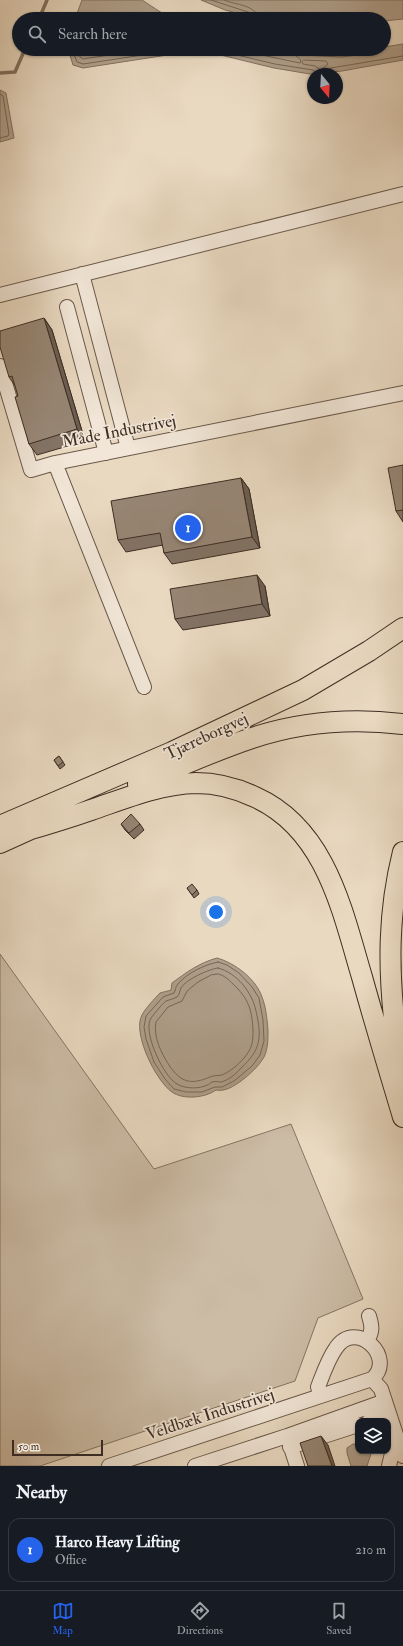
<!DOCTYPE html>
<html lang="en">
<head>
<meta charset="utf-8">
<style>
	:root { --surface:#171b24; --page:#20242c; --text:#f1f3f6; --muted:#9ea1a6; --line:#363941; --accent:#2563eb }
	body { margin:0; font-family:"IM FELL Double Pica",serif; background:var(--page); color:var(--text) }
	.controls { position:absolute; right:12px; bottom:12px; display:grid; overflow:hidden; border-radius:8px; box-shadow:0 1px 3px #0004 }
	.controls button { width:36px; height:36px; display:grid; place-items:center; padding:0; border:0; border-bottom:1px solid var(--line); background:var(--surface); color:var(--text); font:20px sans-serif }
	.compass { position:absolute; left:307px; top:68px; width:36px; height:36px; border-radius:50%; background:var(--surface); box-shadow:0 1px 3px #0004; rotate:162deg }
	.scale { position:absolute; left:12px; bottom:10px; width:91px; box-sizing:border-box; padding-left:4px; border:2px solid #3f2d23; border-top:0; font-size:11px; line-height:14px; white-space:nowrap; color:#3f2d23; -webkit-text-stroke:3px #f1e6d7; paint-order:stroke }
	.you { position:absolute; left:216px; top:912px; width:14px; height:14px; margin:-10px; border:3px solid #fff; border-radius:50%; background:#1a73e8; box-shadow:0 0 0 6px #1a73e833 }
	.badge { display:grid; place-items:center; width:26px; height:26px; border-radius:50%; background:var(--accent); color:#fff; font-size:13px; font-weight:700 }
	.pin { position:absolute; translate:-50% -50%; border:2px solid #fff; box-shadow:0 1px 4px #0006 }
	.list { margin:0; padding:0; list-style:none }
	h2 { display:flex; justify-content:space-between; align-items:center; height:52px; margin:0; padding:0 16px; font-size:17px }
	h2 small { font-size:13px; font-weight:400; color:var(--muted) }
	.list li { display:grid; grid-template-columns:26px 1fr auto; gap:12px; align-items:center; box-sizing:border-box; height:64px; margin:0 8px 8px; padding:0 8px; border:1px solid var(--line); border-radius:12px }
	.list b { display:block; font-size:15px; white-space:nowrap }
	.list p { margin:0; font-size:13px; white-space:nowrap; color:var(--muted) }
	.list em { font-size:13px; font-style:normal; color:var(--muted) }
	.icon { flex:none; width:22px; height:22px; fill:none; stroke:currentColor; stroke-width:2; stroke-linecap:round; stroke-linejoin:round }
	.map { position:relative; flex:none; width:403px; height:1466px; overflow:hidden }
	.search { position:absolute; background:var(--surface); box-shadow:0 1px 3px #0004; left:12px; right:12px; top:12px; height:44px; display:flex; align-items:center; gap:10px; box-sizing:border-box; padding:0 14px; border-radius:22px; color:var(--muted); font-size:15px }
	.sheet { height:124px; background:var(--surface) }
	nav { display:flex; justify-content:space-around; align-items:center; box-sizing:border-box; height:56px; border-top:1px solid var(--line); background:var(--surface); font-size:11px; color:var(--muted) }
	nav a { display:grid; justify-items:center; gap:2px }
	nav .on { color:var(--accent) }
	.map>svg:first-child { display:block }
	.green { fill:#ccbca6; stroke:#867464 }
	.water { fill:#af9f8b; stroke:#827161 }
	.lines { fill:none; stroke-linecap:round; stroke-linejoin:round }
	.shore { stroke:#776657; stroke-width:1 }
	.stream { stroke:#827161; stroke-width:3.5 }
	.minor-casing { stroke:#6a584a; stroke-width:16 }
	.highway-casing { stroke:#3f2d23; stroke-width:22 }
	.minor { stroke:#f1e6d7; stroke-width:14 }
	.highway { stroke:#e9d9c1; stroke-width:20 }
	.wall { fill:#827365; stroke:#3f2d23 }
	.shaded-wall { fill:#6a5e52; stroke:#3f2d23 }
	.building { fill:#978675; stroke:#3f2d23 }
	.labels { text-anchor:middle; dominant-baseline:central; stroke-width:3.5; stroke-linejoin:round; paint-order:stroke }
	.street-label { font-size:17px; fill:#3f2d23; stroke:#f1e6d7 }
</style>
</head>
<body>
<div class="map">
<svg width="403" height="1466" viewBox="0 0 403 1466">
	<rect width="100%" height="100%" fill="#e9d9c1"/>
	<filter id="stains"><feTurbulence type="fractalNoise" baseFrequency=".005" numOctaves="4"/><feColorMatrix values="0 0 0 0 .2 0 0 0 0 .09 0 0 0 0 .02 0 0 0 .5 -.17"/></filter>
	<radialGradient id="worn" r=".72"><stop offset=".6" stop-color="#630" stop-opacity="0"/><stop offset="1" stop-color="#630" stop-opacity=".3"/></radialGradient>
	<path class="green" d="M0,954L154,1169L291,1124L363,1299L318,1318L295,1381L40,1466H0Z"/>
	<path class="water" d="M82,0H142L165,15L174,19H75Z
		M201,0H403V19L384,21V19H259L225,10Z
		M403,44V60L342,71L310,74L274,68L200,50L83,68L73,65L68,49H273L342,53L368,49H384V47Z
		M0,90L6,93L14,138L0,142Z
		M217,958C235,963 256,979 262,997C266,1007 267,1019 268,1030C268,1039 268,1049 264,1057C259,1066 249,1075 241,1081C234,1086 225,1092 216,1090C205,1098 183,1100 172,1092C156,1081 132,1033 142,1015C144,1010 156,997 160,993C163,992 168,991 171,990L172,983C187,972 199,963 217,958Z
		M353,1444H358V1451H372L367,1466H351L347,1453V1448Z"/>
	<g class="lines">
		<path class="shore" d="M211,0L251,13L253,19
			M224,0C235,5 258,5 258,19
			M72,49L77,62L83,64L183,49
			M77,49L80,57L83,59L149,49
			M212,49L275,64L313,70L317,74
			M233,49L300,63L301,60L295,55L293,49
			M298,49L299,53L302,55L342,57L357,55L360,49
			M304,60L326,61L328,64L321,70L315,66L303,64L302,62Z
			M327,74L328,70L331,68L403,56
			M0,94L3,96L9,134L8,136L0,138
			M218,962L227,965L239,973L252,987L259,998L263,1020L264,1041L260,1055L252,1066L234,1081L222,1087H215L202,1092H186L174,1089L165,1079L154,1062L146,1039L144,1027L146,1016L163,997L174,993C176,990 175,987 178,984C187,973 204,965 218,962Z
			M218,968C237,973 252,992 256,1011C262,1037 261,1050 241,1068C236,1074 229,1080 221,1082C218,1082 216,1081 212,1082C210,1083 209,1085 207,1085C200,1089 185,1089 177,1084C164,1077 144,1035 150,1020C151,1017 163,1003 166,1001C169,1000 173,999 177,997C180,994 179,992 181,988C185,980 209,969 218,968Z
			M218,974C224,975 229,980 233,984C248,998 252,1009 253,1030C253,1037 253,1045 249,1051C244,1060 232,1071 222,1075C218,1076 214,1075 210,1077C191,1085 181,1083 169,1065C161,1053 153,1036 156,1022L168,1007L182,1001L187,991L198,982L211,975Z"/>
		<path class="stream" d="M39,19L47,0
			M0,73L15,72L25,49"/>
		<g class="minor-casing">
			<path id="minor" d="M82,274L128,448
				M0,295L403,194
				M67,307L106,453
				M0,366L31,470L55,463
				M144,687L55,463L403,393
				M367,1340C373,1332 372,1326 369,1316
				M372,1379L381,1389L403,1456
				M369,1421L389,1414
				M288,1438L297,1466
				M290,1447L358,1425
				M109,1466L372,1379C397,1358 356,1318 336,1348C328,1359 323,1374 318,1387L321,1396
				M195,1466L287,1436L385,1401
				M389,1466L396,1436"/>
		</g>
		<g class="highway-casing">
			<path id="highway" d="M138,784C175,768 213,751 252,738C300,722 353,718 403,724
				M0,826L172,752L303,690L369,651L403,628
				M31,829C51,823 71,817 91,810C126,798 159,784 196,783C217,783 236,788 255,797C326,829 342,910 362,977C375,1024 389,1070 403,1117
				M0,843L42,824
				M403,852C388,912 388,967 395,1027C397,1044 399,1062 403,1078"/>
		</g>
		<use href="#minor" class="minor"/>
		<use href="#highway" class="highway"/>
	</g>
	<path class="wall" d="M44,318L52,330L85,441L37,455L29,444L18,396L15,386L9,377Z
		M403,465V522L396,511Z
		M241,478L249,489L260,548L172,564L164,553L163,545L126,552L118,540Z
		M265,586L270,616L183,630L175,619Z
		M59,756L65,765L60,769L54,760Z
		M121,824H140L144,830L134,839L125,830Z
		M187,888L197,890L199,894L194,898Z"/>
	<path class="shaded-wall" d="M44,318L52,330L85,441L77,429Z
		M241,478L249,489L260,548L252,537Z
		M257,575L265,586L270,616L262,604Z
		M321,1436L328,1445L335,1466H332Z"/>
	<path class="building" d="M44,318L77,429L29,444L15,397L18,396L12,376L9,377L0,347V331Z
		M403,465V510L396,511L388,468Z
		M241,478L252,537L164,553L160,533L118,540L111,501Z
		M257,575L262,604L175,619L170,589Z
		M59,756L63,762L58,766L54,760Z
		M131,814L140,824L129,833L121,824Z
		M192,884L197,890L192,895L187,888Z
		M321,1436L332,1466H308L300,1443Z"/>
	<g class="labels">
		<g class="street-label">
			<text transform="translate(119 431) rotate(-11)">Måde Industrivej</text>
			<text transform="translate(206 736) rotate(-25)">Tjæreborgvej</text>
			<text transform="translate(210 1414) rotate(-18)">Veldbæk Industrivej</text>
		</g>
	</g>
	<rect width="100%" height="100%" filter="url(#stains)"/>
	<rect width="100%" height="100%" fill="url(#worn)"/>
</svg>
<div class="controls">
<button><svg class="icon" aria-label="layers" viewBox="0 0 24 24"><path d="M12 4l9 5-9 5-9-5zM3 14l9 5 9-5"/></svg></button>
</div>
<svg class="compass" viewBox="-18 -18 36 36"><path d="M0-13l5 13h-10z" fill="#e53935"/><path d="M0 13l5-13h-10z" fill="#9ea1a6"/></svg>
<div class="scale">50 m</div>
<div class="you"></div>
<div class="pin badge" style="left:188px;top:528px">1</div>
<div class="search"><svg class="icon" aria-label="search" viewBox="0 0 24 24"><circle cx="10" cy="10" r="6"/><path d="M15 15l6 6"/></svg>Search here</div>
</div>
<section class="sheet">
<h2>Nearby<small></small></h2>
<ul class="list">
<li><span class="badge">1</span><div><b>Harco Heavy Lifting</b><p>Office</p></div><em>210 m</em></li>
</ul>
</section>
<nav>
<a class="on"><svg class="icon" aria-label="map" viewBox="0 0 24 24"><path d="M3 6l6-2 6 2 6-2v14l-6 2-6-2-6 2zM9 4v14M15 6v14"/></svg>Map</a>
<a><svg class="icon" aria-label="directions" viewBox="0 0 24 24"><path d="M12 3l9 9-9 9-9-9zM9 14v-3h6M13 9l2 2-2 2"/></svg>Directions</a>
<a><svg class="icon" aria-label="saved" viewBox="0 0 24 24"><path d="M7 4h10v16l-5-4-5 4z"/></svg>Saved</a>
</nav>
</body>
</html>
